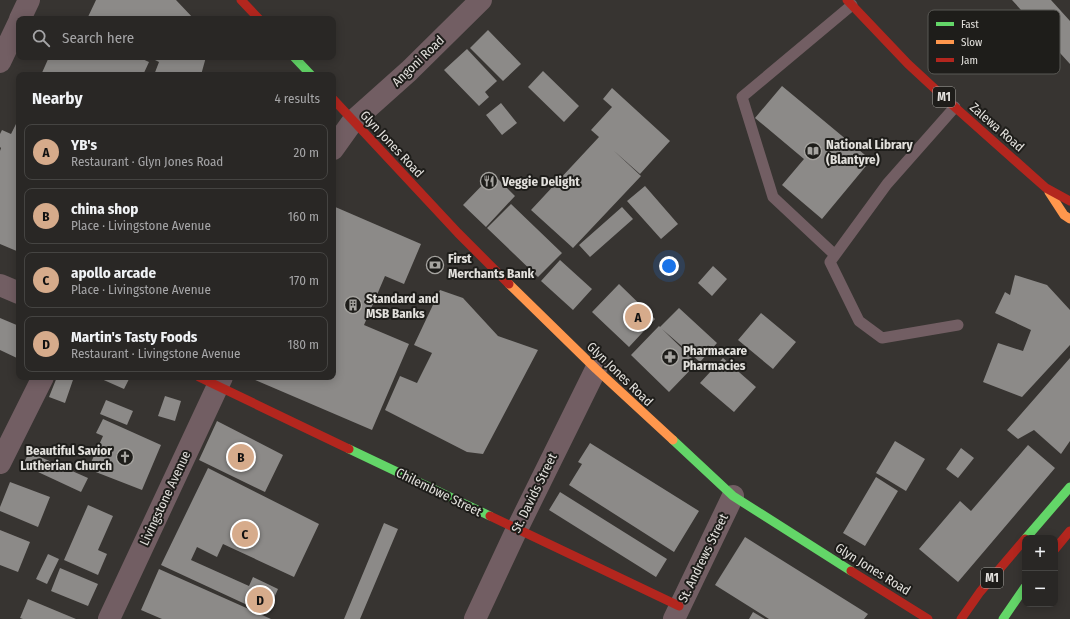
<!DOCTYPE html>
<html lang="en">
<head>
<meta charset="utf-8">
<style>
	:root { --surface:#292725; --page:#353332; --text:#f1f3f6; --muted:#a5a5a7; --line:#454442; --accent:#d6ab8b }
	body { margin:0; font-family:"Fira Sans Condensed",sans-serif; background:var(--page); color:var(--text) }
	.controls { position:absolute; right:12px; bottom:12px; display:grid; overflow:hidden; border-radius:8px; box-shadow:0 2px 10px #0003 }
	.controls button { width:36px; height:36px; display:grid; place-items:center; padding:0; border:0; border-bottom:1px solid var(--line); background:var(--surface); color:var(--text); font:20px sans-serif }
	.you { position:absolute; left:669px; top:266px; width:14px; height:14px; margin:-10px; border:3px solid #fff; border-radius:50%; background:#1a73e8; box-shadow:0 0 0 6px #1a73e833 }
	.badge { display:grid; place-items:center; width:26px; height:26px; border-radius:50%; background:var(--accent); color:#111; font-size:13px; font-weight:700 }
	.pin { position:absolute; translate:-50% -50%; border:2px solid #fff; box-shadow:0 1px 4px #0006 }
	.list { margin:0; padding:0; list-style:none }
	h2 { display:flex; justify-content:space-between; align-items:center; height:52px; margin:0; padding:0 16px; font-size:17px }
	h2 small { font-size:13px; font-weight:400; color:var(--muted) }
	.list li { display:grid; grid-template-columns:26px 1fr auto; gap:12px; align-items:center; box-sizing:border-box; height:56px; margin:0 8px 8px; padding:0 8px; border:1px solid var(--line); border-radius:8px }
	.list b { display:block; font-size:15px; white-space:nowrap }
	.list p { margin:0; font-size:13px; white-space:nowrap; color:var(--muted) }
	.list em { font-size:13px; font-style:normal; color:var(--muted) }
	.icon { flex:none; width:22px; height:22px; fill:none; stroke:currentColor; stroke-width:2; stroke-linecap:round; stroke-linejoin:round }
	.map { position:relative; flex:none; width:1070px; height:619px; overflow:hidden }
	.search { position:absolute; background:var(--surface); box-shadow:0 2px 10px #0003; left:16px; top:16px; width:320px; height:44px; display:flex; align-items:center; gap:10px; box-sizing:border-box; padding:0 14px; border-radius:8px; color:var(--muted); font-size:15px }
	.panel { position:absolute; background:var(--surface); box-shadow:0 2px 10px #0003; left:16px; top:72px; width:320px; height:308px; border-radius:8px }
	.map>svg:first-child { display:block }
	.building { fill:#8c8a88 }
	.lines { fill:none; stroke-linecap:round; stroke-linejoin:round }
	.lane { stroke:#725e63; stroke-width:11 }
	.street { stroke:#725e63; stroke-width:22 }
	.fast { stroke:#63d668; stroke-width:9 }
	.slow { stroke:#ff974d; stroke-width:9 }
	.jam { stroke:#b3261e; stroke-width:9 }
	.labels { text-anchor:middle; dominant-baseline:central; stroke-width:4; stroke-linejoin:round; paint-order:stroke }
	.shield { fill:#1e1d1a; stroke:#a7a6a2; stroke-width:1 }
	.shield-label { font-size:12px; font-weight:bold; fill:#e2e0dc }
	.street-label { font-size:13px; fill:#e2e0dc; stroke:#1e1d1a }
	.poi-label { font-size:13px; font-weight:bold; fill:#e2e0dc; stroke:#1e1d1a; text-anchor:start }
	.key { fill:#1e1d1a; stroke:#595854; stroke-width:1 }
	.key-label { font-size:11px; fill:#e2e0dc }
</style>
</head>
<body>
<div class="map">
<svg width="1070" height="619" viewBox="0 0 1070 619">
	<rect width="100%" height="100%" fill="#373431"/>
	<path class="building" d="M96,0H176L194,19H87Z
		M1012,0H1051L1070,21V64Z
		M488,30L521,64L503,81L470,48Z
		M467,49L497,81L485,92L489,97L479,106L444,70Z
		M49,57H138L149,62L143,75H41Z
		M149,57H206L201,75H154L159,62Z
		M543,71L579,106L564,122L528,87Z
		M782,86L871,160L822,219L782,185L804,159L755,118Z
		M612,88L670,141L640,174L613,150L641,176L573,248L531,210L599,137L591,130L612,107L603,99Z
		M501,103L517,123L502,135L486,115Z
		M16,124L19,126V252L0,244V151L1,148L0,147V134L2,130L11,134Z
		M493,174L515,196L486,227L463,205Z
		M645,186L678,224L661,239L627,201Z
		M511,204L562,253L538,277L487,228Z
		M333,206L421,244L404,284L385,276L364,325L409,344L372,430L248,377H333Z
		M622,207L633,219L590,257L579,245Z
		M560,260L592,289L573,310L541,281Z
		M713,266L727,279L712,296L698,283Z
		M1015,275L1047,285L1070,310V345L1022,397L983,382L998,343L1023,351L1031,330L995,313L1005,292L1010,295Z
		M619,284L655,319L629,347L592,312Z
		M440,290L463,298L498,336L538,350L483,454L467,452L385,410L400,376L417,383L432,353L414,345Z
		M679,308L717,343L700,362L662,329L697,363L669,392L631,355L659,326L660,327Z
		M761,313L796,342L773,369L738,340Z
		M0,318L19,326V359L0,350Z
		M723,358L756,387L734,412L700,383Z
		M1070,358V441L1061,454L1034,430L1018,439L1007,430Z
		M57,377H74L65,403L49,397Z
		M97,377H130L124,389Z
		M165,396L181,401L175,421L158,416Z
		M106,400L133,411L127,425L100,414Z
		M103,419L161,445L142,490L88,469L103,436L96,433Z
		M217,421L283,455L265,492L199,460Z
		M895,441L925,459L906,491L876,473Z
		M590,443L699,511L674,552L569,485L582,464L578,462Z
		M1028,445L1055,468L958,582L919,549L960,501L971,511Z
		M961,448L974,458L958,478L946,469Z
		M29,452L88,478L81,492L23,465Z
		M208,468L319,524L294,577L223,544L217,557L197,547L191,560L249,586L253,577L278,589L267,614L161,565Z
		M876,477L898,491L865,546L843,533Z
		M10,482L50,497L38,527L0,511V507Z
		M560,492L667,559L656,577L549,510Z
		M88,505L113,516L98,550L107,554L98,575L64,560Z
		M384,523L398,529L360,619H344Z
		M0,530L30,542L18,572L0,565Z
		M745,537L868,614L864,619H769L715,585Z
		M48,554L59,559L47,584L36,579Z
		M60,568L98,584L88,606L51,591Z
		M159,569L271,619H162L141,610Z
		M28,599L76,619H23L20,618Z
		M753,612L765,619H749Z"/>
	<g class="lines">
		<path class="lane" d="M955,107L887,184L830,262L859,321L882,338L958,325
			M835,255L773,197L742,97L852,5"/>
		<path class="street" d="M20,19L29,0
			M0,62L19,22
			M333,149L353,121L409,71L481,0
			M0,285L19,293
			M0,463L43,377
			M109,619L222,377
			M475,619L517,529L596,369
			M674,619L733,496"/>
		<path class="fast" d="M294,57L311,75
			M673,440L733,496L851,571
			M349,449L490,516
			M1026,538L1070,487
			M1003,619L1025,587"/>
		<path class="slow" d="M1049,192L1064,215L1070,219
			M509,284L596,369L673,440"/>
		<path class="jam" d="M241,0L259,19
			M847,0L908,64L948,101L1046,188L1070,201
			M333,99L458,233L509,284
			M199,377L349,449
			M490,516L679,606
			M1055,549L1070,531
			M851,571L928,619
			M961,619L980,592L1025,539"/>
	</g>
	<defs>
		<g id="library-ring" transform="scale(0.9)"><circle r="9.5" fill="#1e1d1a" stroke="#a6a4a0" stroke-width="1.5"/><path d="M-6-4Q-3-5.5-.7-3.5V5Q-3 3-6 4ZM6-4Q3-5.5 .7-3.5V5Q3 3 6 4Z" fill="#a6a4a0"/></g>
		<g id="restaurant-ring" transform="scale(0.9)"><circle r="9.5" fill="#1e1d1a" stroke="#a6a4a0" stroke-width="1.5"/><path d="M-5-6h1v4h1v-4h1v4h1v-4h1v5L-1.5 .5V6h-2V.5L-5-1ZM5-6V6H3V1.5H1.5Q1.5-4 5-6Z" fill="#a6a4a0"/></g>
		<g id="bank-ring" transform="scale(0.9)"><circle r="9.5" fill="#1e1d1a" stroke="#a6a4a0" stroke-width="1.5"/><path d="M-6-4H6V4H-6ZM0-2.3a2.3 2.3 0 1 0 0 4.6a2.3 2.3 0 1 0 0-4.6Z" fill="#a6a4a0"/></g>
		<g id="building-ring" transform="scale(0.9)"><circle r="9.5" fill="#1e1d1a" stroke="#a6a4a0" stroke-width="1.5"/><path d="M-4-6H4V6H1V3H-1V6H-4ZM-2.5-4.3h1.7v1.8h-1.7ZM.8-4.3h1.7v1.8H.8ZM-2.5-1h1.7V.8h-1.7ZM.8-1h1.7V.8H.8Z" fill="#a6a4a0"/></g>
		<g id="pharmacy-ring" transform="scale(0.9)"><circle r="9.5" fill="#1e1d1a" stroke="#a6a4a0" stroke-width="1.5"/><path d="M-2-6h4v4h4v4h-4v4h-4v-4h-4v-4h4Z" fill="#a6a4a0"/></g>
		<g id="church-ring" transform="scale(0.9)"><circle r="9.5" fill="#1e1d1a" stroke="#a6a4a0" stroke-width="1.5"/><path d="M-1.2-6h2.4v3.5h3.3v2.4h-3.3V6h-2.4V-.1h-3.3v-2.4h3.3Z" fill="#a6a4a0"/></g>
	</defs>
	<g fill-rule="evenodd">
		<use href="#library-ring" x="813" y="151"/>
		<use href="#restaurant-ring" x="489" y="181"/>
		<use href="#bank-ring" x="435" y="265"/>
		<use href="#building-ring" x="353" y="305"/>
		<use href="#pharmacy-ring" x="670" y="357"/>
		<use href="#church-ring" x="125" y="457"/>
	</g>
	<g class="labels">
		<g class="shield">
			<rect x="933" y="87" width="22" height="20" rx="3"/>
			<rect x="981" y="568" width="22" height="20" rx="3"/>
		</g>
		<g class="shield-label">
			<text x="944" y="97">M1</text>
			<text x="992" y="578">M1</text>
		</g>
		<g class="street-label">
			<text transform="translate(418 61) rotate(-44)">Angoni Road</text>
			<text transform="translate(997 127) rotate(41)">Zalewa Road</text>
			<text transform="translate(392 144) rotate(47)">Glyn Jones Road</text>
			<text transform="translate(620 374) rotate(44)">Glyn Jones Road</text>
			<text transform="translate(439 492) rotate(26)">Chilembwe Street</text>
			<text transform="translate(534 493) rotate(-64)">St. Davids Street</text>
			<text transform="translate(165 498) rotate(-65)">Livingstone Avenue</text>
			<text transform="translate(703 558) rotate(-64)">St. Andrews Street</text>
			<text transform="translate(873 569) rotate(32)">Glyn Jones Road</text>
		</g>
		<g class="poi-label">
			<text x="826" y="144">National Library<tspan x="826" dy="15">(Blantyre)</tspan></text>
			<text x="502" y="181">Veggie Delight</text>
			<text x="448" y="258">First<tspan x="448" dy="15">Merchants Bank</tspan></text>
			<text x="366" y="298">Standard and<tspan x="366" dy="15">MSB Banks</tspan></text>
			<text x="683" y="350">Pharmacare<tspan x="683" dy="15">Pharmacies</tspan></text>
			<text x="112" y="450" text-anchor="end">Beautiful Savior<tspan x="112" dy="15">Lutherian Church</tspan></text>
		</g>
	</g>
	<rect x="928" y="10" width="132" height="64" rx="6" class="key"/>
	<rect x="936" y="22" width="18" height="4" fill="#63d668"/>
	<rect x="936" y="40" width="18" height="4" fill="#ff974d"/>
	<rect x="936" y="58" width="18" height="4" fill="#b3261e"/>
	<g class="key-label">
		<text x="961" y="28">Fast</text>
		<text x="961" y="46">Slow</text>
		<text x="961" y="64">Jam</text>
	</g>
</svg>
<div class="controls">
<button>+</button>
<button>−</button>
</div>
<div class="you"></div>
<div class="pin badge" style="left:638px;top:317px">A</div>
<div class="pin badge" style="left:241px;top:457px">B</div>
<div class="pin badge" style="left:245px;top:534px">C</div>
<div class="pin badge" style="left:260px;top:600px">D</div>
<div class="search"><svg class="icon" aria-label="search" viewBox="0 0 24 24"><circle cx="10" cy="10" r="6"/><path d="M15 15l6 6"/></svg>Search here</div>
<section class="panel">
<h2>Nearby<small>4 results</small></h2>
<ul class="list">
<li><span class="badge">A</span><div><b>YB's</b><p>Restaurant · Glyn Jones Road</p></div><em>20 m</em></li>
<li><span class="badge">B</span><div><b>china shop</b><p>Place · Livingstone Avenue</p></div><em>160 m</em></li>
<li><span class="badge">C</span><div><b>apollo arcade</b><p>Place · Livingstone Avenue</p></div><em>170 m</em></li>
<li><span class="badge">D</span><div><b>Martin's Tasty Foods</b><p>Restaurant · Livingstone Avenue</p></div><em>180 m</em></li>
</ul>
</section>
</div>
</body>
</html>
